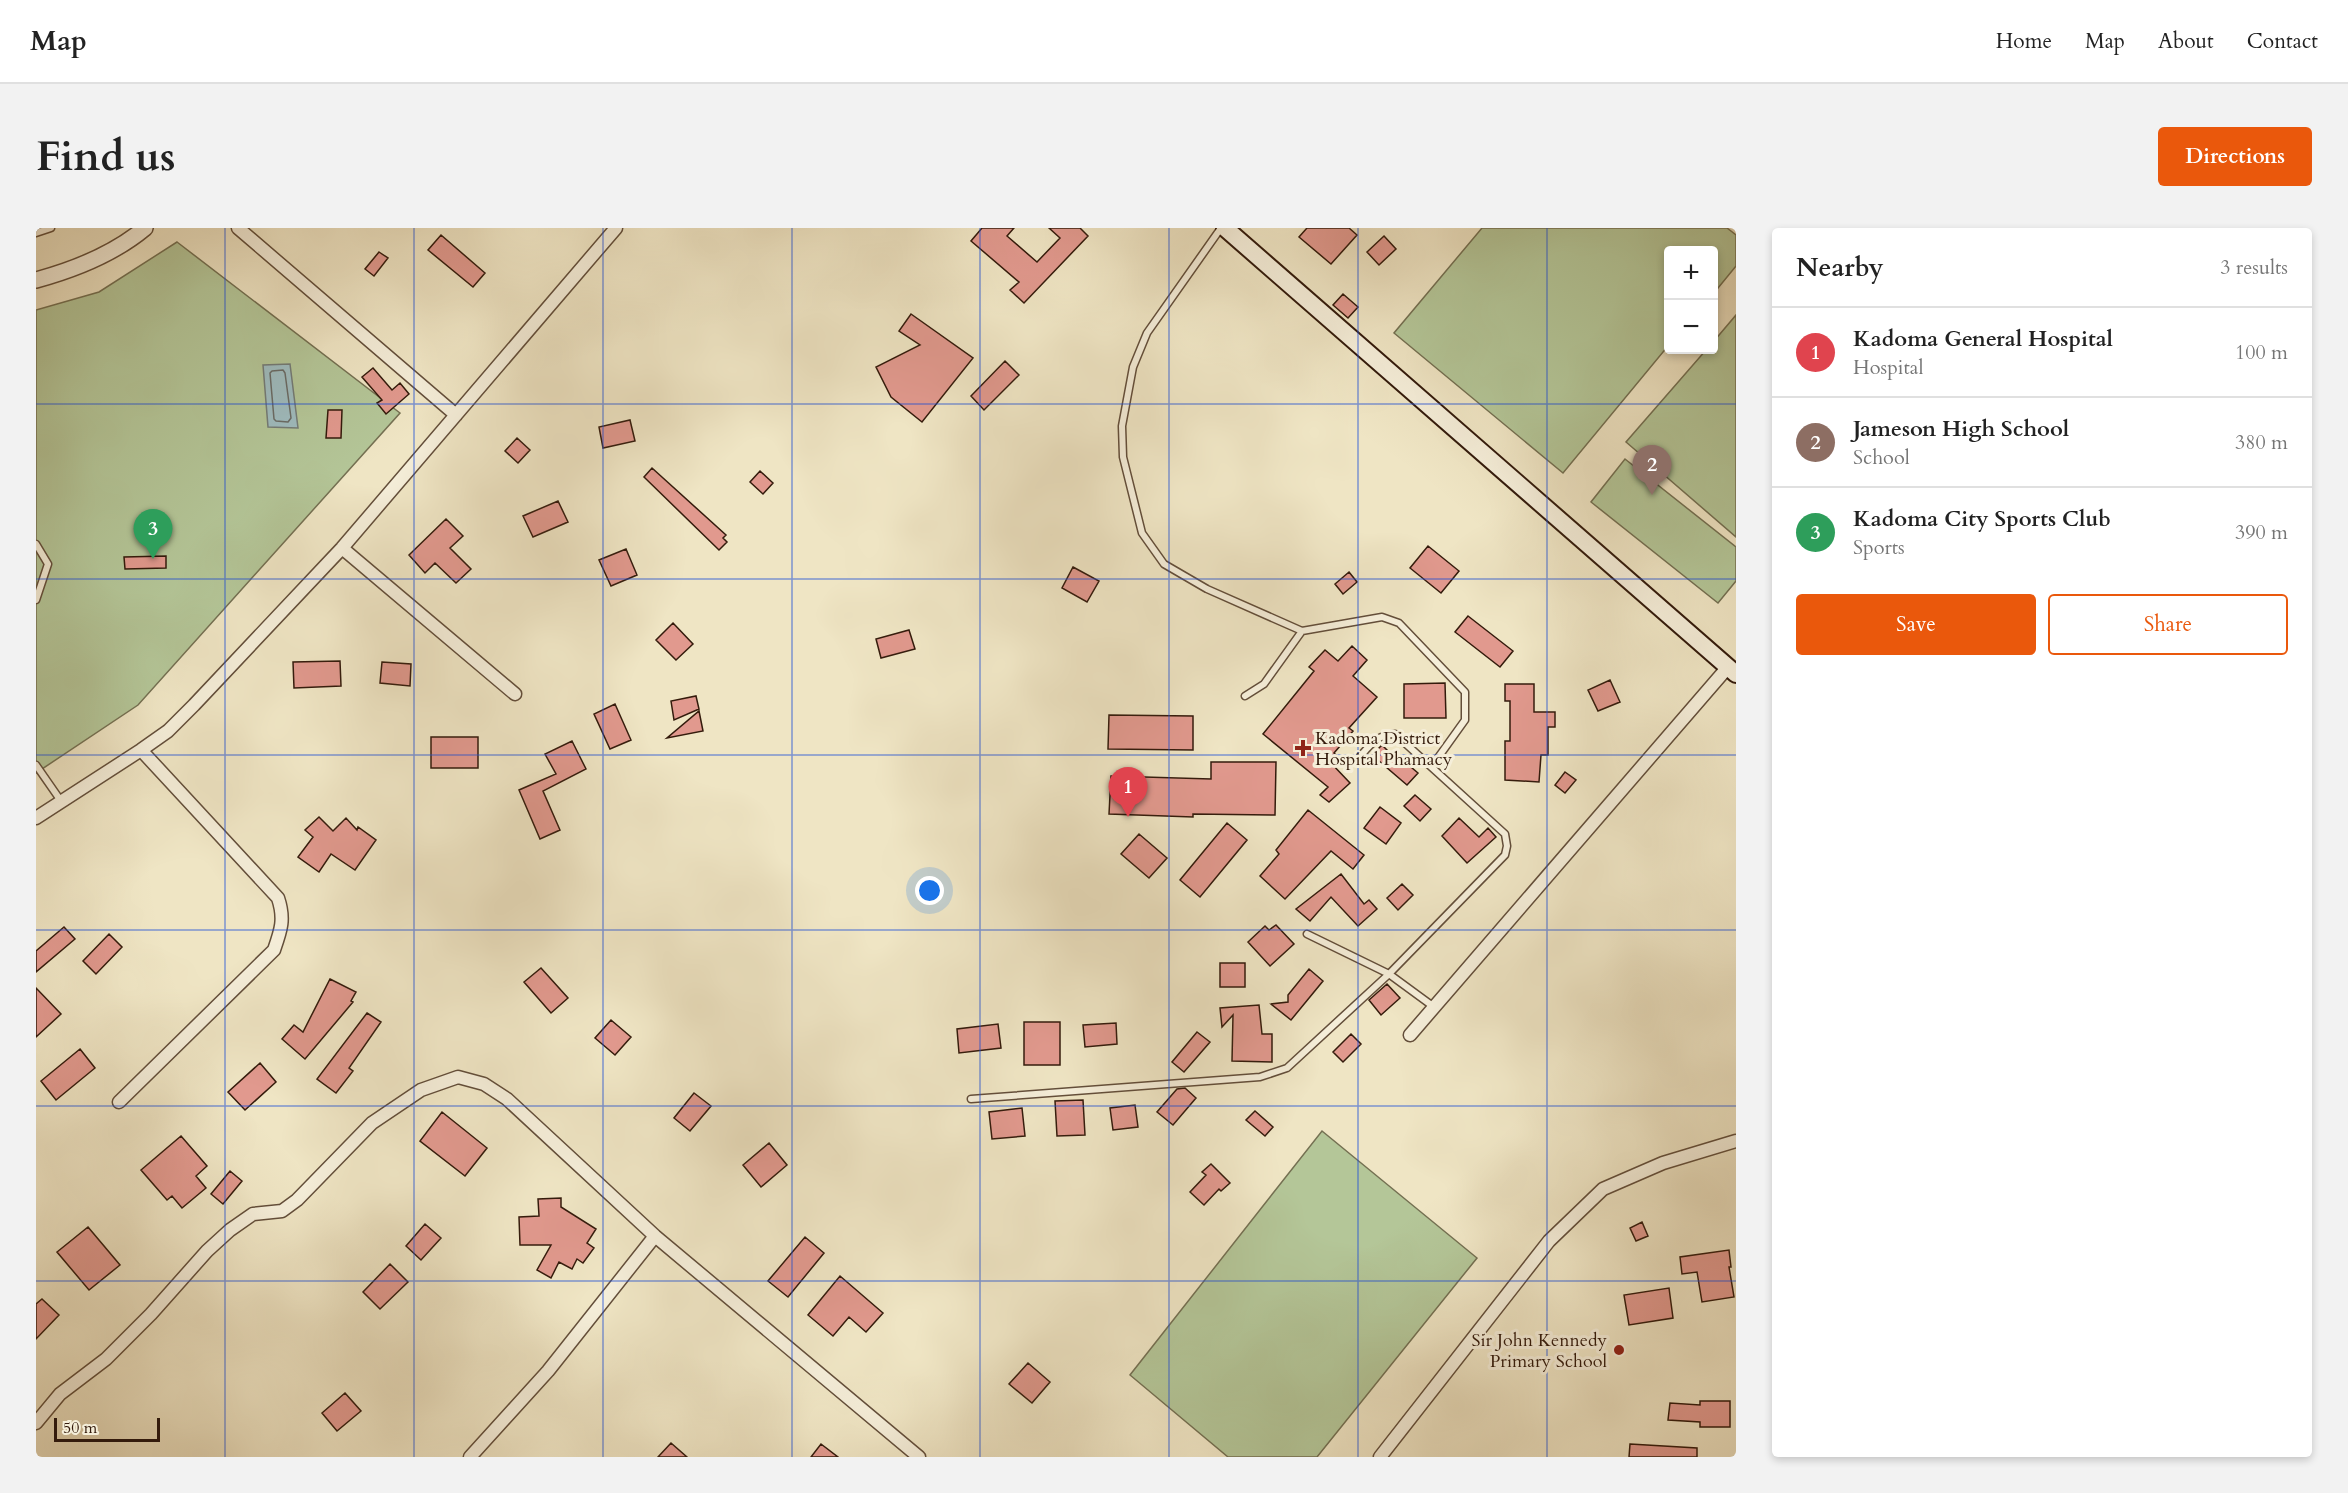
<!DOCTYPE html>
<html lang="en">
<head>
<meta charset="utf-8">
<style>
	:root { --surface:#fff; --page:#f2f2f2; --text:#222; --muted:#767676; --line:#e0e0e0; --accent:#ea580c }
	body { margin:0; font-family:Cardo,serif; background:var(--page); color:var(--text) }
	.controls { position:absolute; right:18px; top:18px; display:grid; overflow:hidden; border-radius:6px; box-shadow:0 3px 9px #0003 }
	.controls button { width:54px; height:54px; display:grid; place-items:center; padding:0; border:0; border-bottom:2px solid var(--line); background:var(--surface); color:var(--text); font:30px sans-serif }
	.scale { position:absolute; left:18px; bottom:15px; width:106px; box-sizing:border-box; padding-left:6px; border:3px solid #341b0c; border-top:0; font-size:16px; line-height:21px; white-space:nowrap; color:#341b0c; -webkit-text-stroke:4px #f5eed9; paint-order:stroke }
	.you { position:absolute; left:894px; top:663px; width:21px; height:21px; margin:-15px; border:4px solid #fff; border-radius:50%; background:#1a73e8; box-shadow:0 0 0 9px #1a73e833 }
	.badge { display:grid; place-items:center; width:39px; height:39px; border-radius:50%; background:var(--accent); color:#fff; font-size:20px; font-weight:700 }
	.pin { position:absolute; translate:-50% -50px; filter:drop-shadow(0 2px 3px #0008) }
	.pin::after { content:''; position:absolute; top:32px; width:21px; height:18px; background:inherit; clip-path:polygon(0 0,100% 0,50% 100%) }
	.list { margin:0; padding:0; list-style:none }
	h2 { display:flex; justify-content:space-between; align-items:center; height:78px; margin:0; padding:0 24px; font-size:26px }
	h2 small { font-size:20px; font-weight:400; color:var(--muted) }
	.list li { display:grid; grid-template-columns:39px 1fr auto; gap:18px; align-items:center; box-sizing:border-box; height:90px; padding:0 24px; border-top:2px solid var(--line) }
	.list b { display:block; font-size:22px; white-space:nowrap }
	.list p { margin:0; font-size:20px; white-space:nowrap; color:var(--muted) }
	.list em { font-size:20px; font-style:normal; color:var(--muted) }
	.actions { display:flex; gap:12px; padding:18px 24px }
	.actions a { flex:1; padding:14px 0; border:2px solid var(--accent); border-radius:6px; text-align:center; font-size:21px; color:var(--accent) }
	.actions .main { background:var(--accent); color:#fff }
	.map { position:relative; flex:none; width:1700px; height:1229px; overflow:hidden; border-radius:6px }
	header { display:flex; align-items:center; gap:36px; box-sizing:border-box; height:84px; padding:0 30px; background:var(--surface); border-bottom:2px solid var(--line) }
	header strong { font-size:28px }
	nav { display:flex; gap:33px; margin-inline-start:auto; font-size:21px }
	.intro { display:flex; align-items:center; justify-content:space-between; box-sizing:border-box; height:144px; padding:0 36px }
	h1 { margin:0; font-size:42px }
	.button { padding:15px 27px; border-radius:6px; background:var(--accent); color:#fff; font-size:21px; font-weight:700 }
	main { display:flex; gap:36px; padding:0 36px }
	aside { flex:1; background:var(--surface); border-radius:6px; box-shadow:0 3px 9px #0003 }
	.map>svg:first-child { display:block }
	.green { fill:#b4c698; stroke:#747052; stroke-width:1.5 }
	.water { fill:#9fbcbf; stroke:#747c77; stroke-width:1.5 }
	.lines { fill:none; stroke-linecap:round; stroke-linejoin:round }
	.shore { stroke:#6a6c66; stroke-width:1.5 }
	.building { fill:#e1998e; stroke:#341b0c; stroke-width:1.5 }
	.service-casing { stroke:#634e3a; stroke-width:9 }
	.minor-casing { stroke:#634e3a; stroke-width:15 }
	.tertiary-casing { stroke:#634e3a; stroke-width:18 }
	.secondary-casing { stroke:#341b0c; stroke-width:20 }
	.service { stroke:#f5eed9; stroke-width:6 }
	.minor { stroke:#f5eed9; stroke-width:12 }
	.tertiary { stroke:#f5eed9; stroke-width:15 }
	.secondary { stroke:#f5eed9; stroke-width:16 }
	.grid { fill:none; stroke:#1d4ed8; stroke-width:1.5; stroke-opacity:0.55 }
	.poi-dot { fill:#8f2418; stroke:#f5eed9; stroke-width:2 }
	.labels { text-anchor:middle; dominant-baseline:central; stroke-width:6; stroke-linejoin:round; paint-order:stroke }
	.poi-label { font-size:18px; fill:#341b0c; stroke:#f5eed9; text-anchor:start }
</style>
</head>
<body>
<header>
<strong>Map</strong>
<nav><a>Home</a><a>Map</a><a>About</a><a>Contact</a></nav>
</header>
<div class="intro"><h1>Find us</h1><a class="button">Directions</a></div>
<main>
<div class="map">
<svg width="1700" height="1229" viewBox="0 0 1700 1229">
	<rect width="100%" height="100%" fill="#efe5c4"/>
	<filter id="stains"><feTurbulence type="fractalNoise" baseFrequency=".00333" numOctaves="4"/><feColorMatrix values="0 0 0 0 .2 0 0 0 0 .09 0 0 0 0 .02 0 0 0 .5 -.17"/></filter>
	<radialGradient id="worn" r=".72"><stop offset=".6" stop-color="#630" stop-opacity="0"/><stop offset="1" stop-color="#630" stop-opacity=".3"/></radialGradient>
	<path class="green" d="M1446,0H1691L1700,7V38L1678,65V22H1632V118L1527,245L1358,105Z
		M141,14L364,185L102,477L0,545V82L63,64Z
		M1700,87V309L1590,214L1670,122H1678V113Z
		M1589,231L1700,319V353L1682,375L1555,274Z
		M1286,903L1441,1030L1281,1229H1192L1094,1147Z"/>
	<path class="water" d="M254,136L262,200L232,199L227,137Z"/>
	<g class="lines">
		<path class="shore" d="M247,142L249,145L255,190L252,194L240,193L238,191L234,145L236,143Z"/>
	</g>
	<path class="building" d="M946,0H978L971,8L1001,34L1024,10L1013,0H1044L1052,8L988,75L974,62L983,54L935,13Z
		M1271,0H1313L1321,7L1295,36L1263,9Z
		M405,7L449,45L437,59L392,22Z
		M1348,8L1360,21L1343,37L1331,24Z
		M343,24L352,30L338,48L329,41Z
		M1307,66L1322,79L1312,90L1297,77Z
		M875,86L937,130L886,194L855,169L840,139L884,117L863,103Z
		M969,133L983,147L948,182L935,168Z
		M337,140L356,162L364,155L373,166L350,186L341,175L346,172L326,149Z
		M292,182H306L305,210H290Z
		M594,192L599,213L567,220L563,199Z
		M481,210L494,222L482,235L469,223Z
		M616,240L690,307L687,310L691,314L683,322L608,249Z
		M724,243L737,255L727,266L714,254Z
		M522,273L532,294L497,309L487,288Z
		M410,291L427,308L414,320L435,341L420,355L399,335L389,345L373,327Z
		M1392,318L1423,343L1405,365L1374,340Z
		M590,321L601,347L575,358L563,332Z
		M130,328V340L89,341L88,329Z
		M1037,339L1063,353L1051,374L1026,360Z
		M1313,344L1321,354L1307,366L1299,356Z
		M1432,388L1477,423L1464,439L1419,404Z
		M637,395L657,416L640,432L620,412Z
		M873,402L879,421L845,430L840,411Z
		M1316,418L1331,432L1317,448L1341,469L1313,500L1317,503L1298,525L1300,527L1294,534L1314,555L1293,574L1284,567L1292,559L1227,506L1278,443L1273,439L1289,422L1302,433Z
		M304,433L305,458L258,460L257,434Z
		M346,434L375,436L374,458L344,455Z
		M1574,452L1584,474L1562,483L1552,462Z
		M1409,455L1410,490H1368V456Z
		M1469,456H1498V484H1519V499H1512V527H1505L1503,554L1469,552V513H1474V473H1469Z
		M660,468L663,481L638,492L635,473Z
		M579,476L595,512L574,521L558,486Z
		M663,483L667,503L631,510Z
		M1073,487L1157,488V522L1072,521Z
		M395,509H442V540H395Z
		M536,513L550,541L507,563L524,602L504,611L483,562L520,546L509,526Z
		M1346,517L1360,531L1362,528L1382,545L1371,557L1336,527Z
		M1175,534H1240L1239,587L1157,586V589L1073,586L1075,548L1175,551Z
		M1529,544L1540,552L1529,565L1519,557Z
		M1379,567L1395,581L1384,593L1368,578Z
		M1344,579L1365,595L1350,616L1328,600Z
		M1272,582L1328,627L1317,641L1295,623L1249,671L1224,648L1243,626L1240,622Z
		M283,589L297,603L310,590L321,602L322,599L340,612L319,642L295,626L283,644L262,629L277,609L269,602Z
		M1423,590L1443,609L1452,600L1460,609L1431,635L1406,608Z
		M1191,595L1211,612L1164,669L1144,652Z
		M1103,606L1131,630L1113,650L1085,626Z
		M1305,646L1328,676L1333,672L1341,681L1322,698L1295,669L1274,693L1260,681Z
		M1366,656L1377,667L1362,682L1351,670Z
		M1240,697L1258,716L1234,738L1212,714L1229,698L1233,702Z
		M28,699L39,711L0,744V723Z
		M73,706L86,719L60,746L47,733Z
		M1184,735H1209V759H1184Z
		M505,740L532,770L515,785L488,754Z
		M1273,741L1287,753L1255,792L1235,776L1252,774V767Z
		M294,751L320,764L315,773L317,774L269,831L246,811L258,797L267,804Z
		M1351,756L1364,770L1345,787L1333,772Z
		M0,760L25,786L0,809Z
		M1223,777L1226,806H1236V834L1196,833L1197,787L1186,799L1184,780Z
		M331,785L345,794L313,840L317,843L300,865L281,851Z
		M575,792L595,809L579,827L559,810Z
		M988,794H1024V837H988Z
		M1080,795L1081,816L1049,819L1047,797Z
		M962,796L965,820L923,825L921,801Z
		M1161,804L1174,814L1148,844L1136,834Z
		M1315,806L1325,816L1307,834L1297,824Z
		M44,821L59,840L20,872L5,853Z
		M224,835L240,854L209,882L192,864Z
		M1149,860L1160,870L1137,897L1121,884L1141,861Z
		M658,865L675,878L654,903L638,890Z
		M1047,872L1049,907L1021,908L1019,873Z
		M1099,877L1102,899L1077,902L1074,880Z
		M986,880L989,908L956,911L953,884Z
		M1219,883L1237,899L1229,908L1210,892Z
		M406,884L451,920L429,948L384,913Z
		M145,908L171,938L160,948L170,960L146,980L136,968L131,972L105,942Z
		M733,915L751,937L725,959L707,937Z
		M1175,936L1194,955L1185,963L1183,961L1168,977L1154,964L1170,947L1166,944Z
		M194,943L206,953L187,976L175,966Z
		M525,970V979L560,1001L551,1015L558,1020L547,1035L541,1031L536,1041L523,1034L515,1050L501,1042L515,1017H484L483,989L503,988L502,971Z
		M1606,994L1612,1008L1600,1013L1594,1000Z
		M389,996L405,1010L385,1032L370,1018Z
		M52,999L84,1037L53,1062L21,1024Z
		M769,1009L788,1025L752,1069L732,1053Z
		M1693,1022L1695,1039H1693L1698,1069L1666,1074L1661,1044L1646,1046L1644,1029Z
		M354,1036L372,1054L344,1081L327,1064Z
		M804,1048L847,1085L830,1104L813,1089L797,1108L772,1087Z
		M1633,1060L1637,1090L1593,1097L1588,1067Z
		M6,1071L23,1087L0,1111V1076Z
		M992,1135L1014,1154L996,1175L973,1156Z
		M309,1165L325,1183L301,1203L286,1185Z
		M1664,1173H1694V1199H1664V1194L1632,1192L1634,1175L1664,1177Z
		M635,1215L651,1229H622Z
		M785,1216L802,1229H775Z
		M1594,1216L1661,1220V1229H1593Z"/>
	<g class="lines">
		<g class="service-casing">
			<path id="service" d="M1185,0L1111,105L1097,139L1086,198L1087,229L1106,305L1128,336L1171,361L1266,403
				M0,5L15,0
				M0,316L12,336L0,372
				M1209,468L1228,456L1266,403L1346,389L1363,395L1429,464V492L1396,538
				M0,537L25,573
				M1271,706L1353,746L1398,779
				M935,871L1224,849L1251,840L1353,746L1469,627L1471,618L1469,606L1359,506C1340,506 1332,520 1320,533"/>
		</g>
		<g class="minor-casing">
			<path id="minor" d="M202,0L420,187
				M306,320L479,466
				M0,590L105,522L132,503L158,477L306,320L580,0
				M1374,807L1692,439
				M83,874L238,722C245,702 249,691 242,670L105,522
				M0,1195L24,1166L70,1131L115,1086L171,1023L194,1002L217,986L246,983L261,972L336,895L385,862L422,849L448,856L471,871L619,1008L883,1229
				M434,1229L512,1143L619,1008
				M1344,1229L1513,1013L1567,961L1627,935L1700,913"/>
		</g>
		<g class="tertiary-casing">
			<path id="tertiary" d="M0,52C37,42 79,25 109,0"/>
		</g>
		<g class="secondary-casing">
			<path id="secondary" d="M1189,0L1700,446"/>
		</g>
		<use href="#service" class="service"/>
		<use href="#minor" class="minor"/>
		<use href="#tertiary" class="tertiary"/>
		<use href="#secondary" class="secondary"/>
	</g>
	<path class="grid" d="M189,0V1229M378,0V1229M567,0V1229M756,0V1229M944,0V1229M1133,0V1229M1322,0V1229M1511,0V1229M0,176H1700M0,351H1700M0,527H1700M0,702H1700M0,878H1700M0,1053H1700"/>
	<g class="poi-dot">
		<path d="M1264 511h6v6h6v6h-6v6h-6v-6h-6v-6h6z"/>
		<circle cx="1583" cy="1122" r="6"/>
	</g>
	<g class="labels">
		<g class="poi-label">
			<text x="1279" y="510">Kadoma District<tspan x="1279" dy="21">Hospital Phamacy</tspan></text>
			<text x="1571" y="1112" text-anchor="end">Sir John Kennedy<tspan x="1571" dy="21">Primary School</tspan></text>
		</g>
	</g>
	<rect width="100%" height="100%" filter="url(#stains)"/>
	<rect width="100%" height="100%" fill="url(#worn)"/>
</svg>
<div class="controls">
<button>+</button>
<button>−</button>
</div>
<div class="scale">50 m</div>
<div class="you"></div>
<div class="pin badge" style="left:1092px;top:589px;background:#e0444e">1</div>
<div class="pin badge" style="left:1616px;top:267px;background:#8d6e63">2</div>
<div class="pin badge" style="left:117px;top:331px;background:#2e9e5b">3</div>
</div>
<aside>
<h2>Nearby<small>3 results</small></h2>
<ul class="list">
<li><span class="badge" style="background:#e0444e">1</span><div><b>Kadoma General Hospital</b><p>Hospital</p></div><em>100 m</em></li>
<li><span class="badge" style="background:#8d6e63">2</span><div><b>Jameson High School</b><p>School</p></div><em>380 m</em></li>
<li><span class="badge" style="background:#2e9e5b">3</span><div><b>Kadoma City Sports Club</b><p>Sports</p></div><em>390 m</em></li>
</ul>
<div class="actions"><a class="main">Save</a><a>Share</a></div>
</aside>
</main>
</body>
</html>
